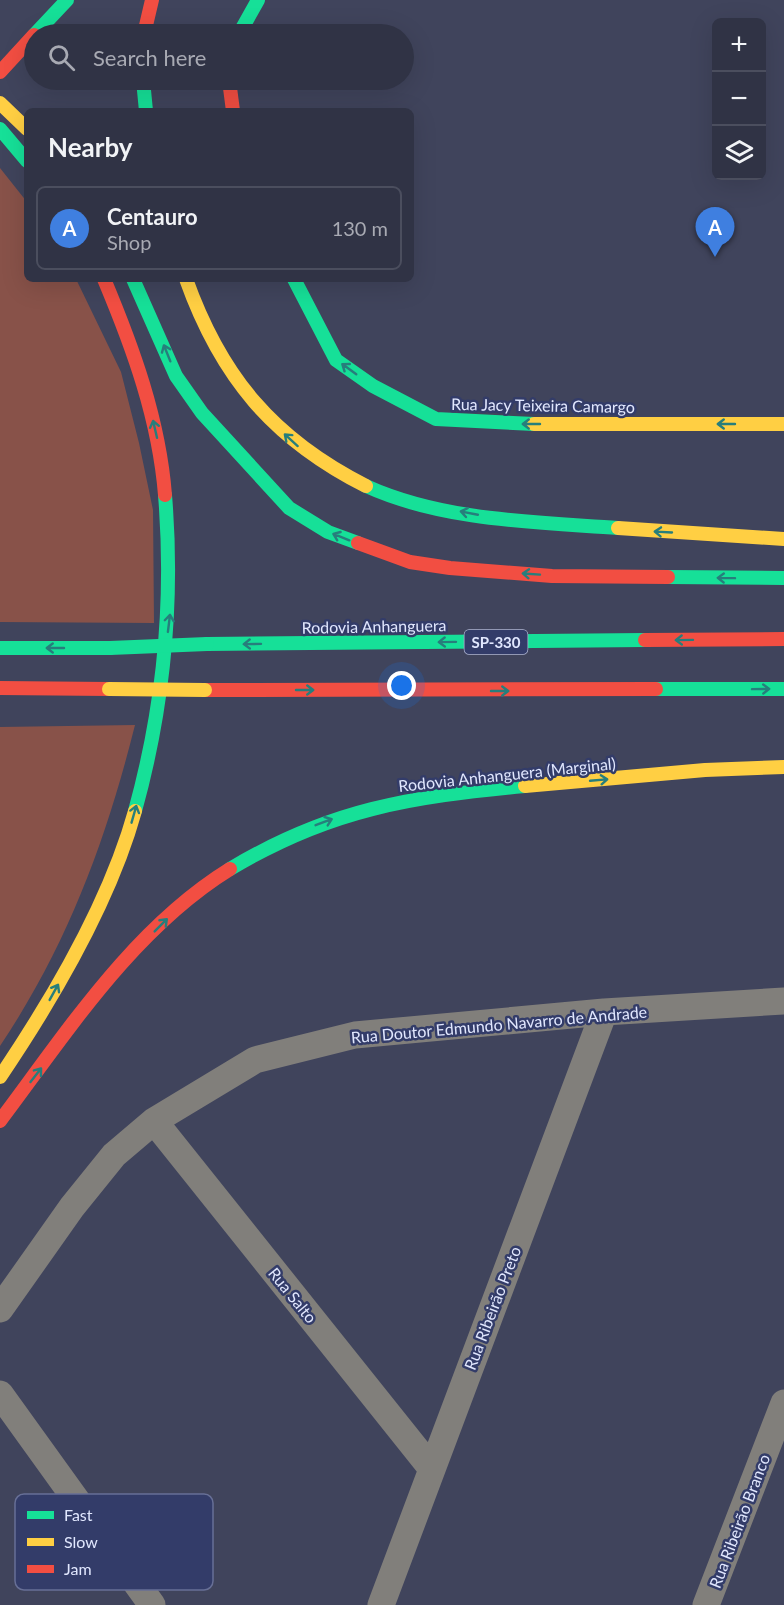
<!DOCTYPE html>
<html lang="en">
<head>
<meta charset="utf-8">
<style>
	:root { --surface:#303345; --page:#3c3f50; --text:#f1f3f6; --muted:#a8aab3; --line:#4b4e5e; --accent:#a9aec5 }
	body { margin:0; font-family:Lato,sans-serif; background:var(--page); color:var(--text) }
	.controls { position:absolute; right:18px; top:18px; display:grid; overflow:hidden; border-radius:9px; box-shadow:0 6px 24px #0002 }
	.controls button { width:54px; height:54px; display:grid; place-items:center; padding:0; border:0; border-bottom:2px solid var(--line); background:var(--surface); color:var(--text); font:30px sans-serif }
	.you { position:absolute; left:402px; top:686px; width:21px; height:21px; margin:-15px; border:4px solid #fff; border-radius:50%; background:#1a73e8; box-shadow:0 0 0 9px #1a73e833 }
	.badge { display:grid; place-items:center; width:39px; height:39px; border-radius:50%; background:var(--accent); color:#fff; font-size:20px; font-weight:700 }
	.pin { position:absolute; translate:-50% -50px; filter:drop-shadow(0 2px 3px #0008) }
	.pin::after { content:''; position:absolute; top:32px; width:21px; height:18px; background:inherit; clip-path:polygon(0 0,100% 0,50% 100%) }
	.list { margin:0; padding:0; list-style:none }
	h2 { display:flex; justify-content:space-between; align-items:center; height:78px; margin:0; padding:0 24px; font-size:26px }
	h2 small { font-size:20px; font-weight:400; color:var(--muted) }
	.list li { display:grid; grid-template-columns:39px 1fr auto; gap:18px; align-items:center; box-sizing:border-box; height:84px; margin:0 12px 12px; padding:0 12px; border:2px solid var(--line); border-radius:9px }
	.list b { display:block; font-size:22px; white-space:nowrap }
	.list p { margin:0; font-size:20px; white-space:nowrap; color:var(--muted) }
	.list em { font-size:20px; font-style:normal; color:var(--muted) }
	.icon { flex:none; width:33px; height:33px; fill:none; stroke:currentColor; stroke-width:2; stroke-linecap:round; stroke-linejoin:round }
	.map { position:relative; flex:none; width:784px; height:1605px; overflow:hidden }
	.search { position:absolute; background:var(--surface); box-shadow:0 6px 24px #0002; left:24px; top:24px; width:390px; height:66px; display:flex; align-items:center; gap:15px; box-sizing:border-box; padding:0 21px; border-radius:33px; color:var(--muted); font-size:22px }
	.panel { position:absolute; background:var(--surface); box-shadow:0 6px 24px #0002; left:24px; top:108px; width:390px; height:174px; border-radius:9px }
	.map>svg:first-child { display:block }
	.green { fill:#885249 }
	.lines { fill:none; stroke-linecap:round; stroke-linejoin:round }
	.street { stroke:#817f7b; stroke-width:27 }
	.fast { stroke:#16e098; stroke-width:14 }
	.slow { stroke:#ffcf43; stroke-width:14 }
	.jam { stroke:#f24e42; stroke-width:14 }
	.fast-bridge { stroke:#16e098; stroke-width:14 }
	.slow-bridge { stroke:#ffcf43; stroke-width:14 }
	.oneway { stroke:#277e7c }
	.labels { text-anchor:middle; dominant-baseline:central; stroke-width:5; stroke-linejoin:round; paint-order:stroke }
	.shield { fill:#333c69; stroke:#adb4d1; stroke-width:1.5 }
	.shield-label { font-size:15px; font-weight:bold; fill:#e1e7fe }
	.street-label { font-size:16px; fill:#e1e7fe; stroke:#333c69 }
	.key { fill:#333c69; stroke:#676f96; stroke-width:1.5 }
	.key-label { font-size:16px; fill:#e1e7fe }
</style>
</head>
<body>
<div class="map">
<svg width="784" height="1605" viewBox="0 0 784 1605">
	<rect width="100%" height="100%" fill="#40445c"/>
	<path class="green" d="M0,168L27,202V279H76L121,372L139,443L153,510L154,623L0,622Z
		M135,725C106,841 67,946 0,1046V727Z"/>
	<g class="lines">
		<path class="street" d="M154,1121L432,1469
			M0,1309L72,1207L114,1155L154,1121L255,1060L355,1035L604,1012L784,1001
			M0,1394L152,1605
			M381,1605L604,1012
			M706,1605L784,1403"/>
		<path class="fast" d="M35,34L67,0
			M239,34L258,0
			M143,80L146,111
			M0,129L27,161
			M133,279L176,376L202,413L289,508L328,532L358,543
			M294,279L336,360L373,386L436,419L534,424
			M366,486C443,521 535,522 618,528
			M668,577L784,578
			M207,644L645,640
			M0,648H110
			M656,689H784
			M135,811C164,706 174,604 165,495
			M230,869C330,809 410,797 525,786"/>
		<path class="slow" d="M0,103L27,129
			M186,279C221,377 273,439 366,486
			M534,424H784
			M618,528L784,539
			M525,786L705,770L784,767
			M0,1077C52,1000 110,901 135,811"/>
		<path class="jam" d="M144,34L152,0
			M0,72L34,35
			M229,80L233,111
			M104,279C133,348 159,419 165,495
			M358,543L410,562L450,568L552,576L668,577
			M645,640L784,639
			M0,688L109,689
			M205,690L656,689
			M0,1121C67,1032 133,929 230,869"/>
		<path class="fast-bridge" d="M110,648L207,644"/>
		<path class="slow-bridge" d="M109,689L205,690"/>
	</g>
	<defs><path id="oneway-shaft" d="M-6 0H5M1.5-3L5.5 0L1.5 3" fill="none" stroke-width="1.6" stroke-linecap="round" stroke-linejoin="round" transform="scale(1.5)"/></defs>
	<g class="oneway">
		<use href="#oneway-shaft" transform="translate(167 353) rotate(-112)"/>
		<use href="#oneway-shaft" transform="translate(349 369) rotate(-144)"/>
		<use href="#oneway-shaft" transform="translate(531 424) rotate(180)"/>
		<use href="#oneway-shaft" transform="translate(726 424) rotate(180)"/>
		<use href="#oneway-shaft" transform="translate(155 429) rotate(-103)"/>
		<use href="#oneway-shaft" transform="translate(291 440) rotate(-138)"/>
		<use href="#oneway-shaft" transform="translate(469 513) rotate(-169)"/>
		<use href="#oneway-shaft" transform="translate(663 532) rotate(-177)"/>
		<use href="#oneway-shaft" transform="translate(341 537) rotate(-158)"/>
		<use href="#oneway-shaft" transform="translate(531 574) rotate(-176)"/>
		<use href="#oneway-shaft" transform="translate(726 578) rotate(-179)"/>
		<use href="#oneway-shaft" transform="translate(169 623) rotate(-83)"/>
		<use href="#oneway-shaft" transform="translate(684 640) rotate(179)"/>
		<use href="#oneway-shaft" transform="translate(447 642) rotate(179)"/>
		<use href="#oneway-shaft" transform="translate(252 644) rotate(179)"/>
		<use href="#oneway-shaft" transform="translate(55 648) rotate(180)"/>
		<use href="#oneway-shaft" transform="translate(761 689) rotate(-1)"/>
		<use href="#oneway-shaft" transform="translate(305 690)"/>
		<use href="#oneway-shaft" transform="translate(500 691)"/>
		<use href="#oneway-shaft" transform="translate(599 780) rotate(-5)"/>
		<use href="#oneway-shaft" transform="translate(134 814) rotate(-74)"/>
		<use href="#oneway-shaft" transform="translate(324 822) rotate(-21)"/>
		<use href="#oneway-shaft" transform="translate(161 925) rotate(-45)"/>
		<use href="#oneway-shaft" transform="translate(54 992) rotate(-61)"/>
		<use href="#oneway-shaft" transform="translate(36 1075) rotate(-52)"/>
	</g>
	<g class="labels">
		<rect class="shield" x="464.5" y="630" width="63" height="24" rx="4.5"/>
		<g class="shield-label">
			<text x="496" y="642">SP-330</text>
		</g>
		<g class="street-label">
			<text transform="translate(543 405) rotate(1)">Rua Jacy Teixeira Camargo</text>
			<text transform="translate(374 626) rotate(-1)">Rodovia Anhanguera</text>
			<text transform="translate(507 774) rotate(-6)">Rodovia Anhanguera (Marginal)</text>
			<text transform="translate(499 1024) rotate(-5)">Rua Doutor Edmundo Navarro de Andrade</text>
			<text transform="translate(293 1295) rotate(51)">Rua Salto</text>
			<text transform="translate(492 1308) rotate(-69)">Rua Ribeirão Preto</text>
			<text transform="translate(739 1521) rotate(-69)">Rua Ribeirão Branco</text>
		</g>
	</g>
	<rect x="15" y="1494" width="198" height="96" rx="9" class="key"/>
	<rect x="27" y="1511" width="27" height="8" fill="#16e098"/>
	<rect x="27" y="1538" width="27" height="8" fill="#ffcf43"/>
	<rect x="27" y="1565" width="27" height="8" fill="#f24e42"/>
	<g class="key-label">
		<text x="64" y="1521">Fast</text>
		<text x="64" y="1548">Slow</text>
		<text x="64" y="1575">Jam</text>
	</g>
</svg>
<div class="controls">
<button>+</button>
<button>−</button>
<button><svg class="icon" aria-label="layers" viewBox="0 0 24 24"><path d="M12 4l9 5-9 5-9-5zM3 14l9 5 9-5"/></svg></button>
</div>
<div class="you"></div>
<div class="pin badge" style="left:715px;top:257px;background:#3f7fe0">A</div>
<div class="search"><svg class="icon" aria-label="search" viewBox="0 0 24 24"><circle cx="10" cy="10" r="6"/><path d="M15 15l6 6"/></svg>Search here</div>
<section class="panel">
<h2>Nearby<small></small></h2>
<ul class="list">
<li><span class="badge" style="background:#3f7fe0">A</span><div><b>Centauro</b><p>Shop</p></div><em>130 m</em></li>
</ul>
</section>
</div>
</body>
</html>
